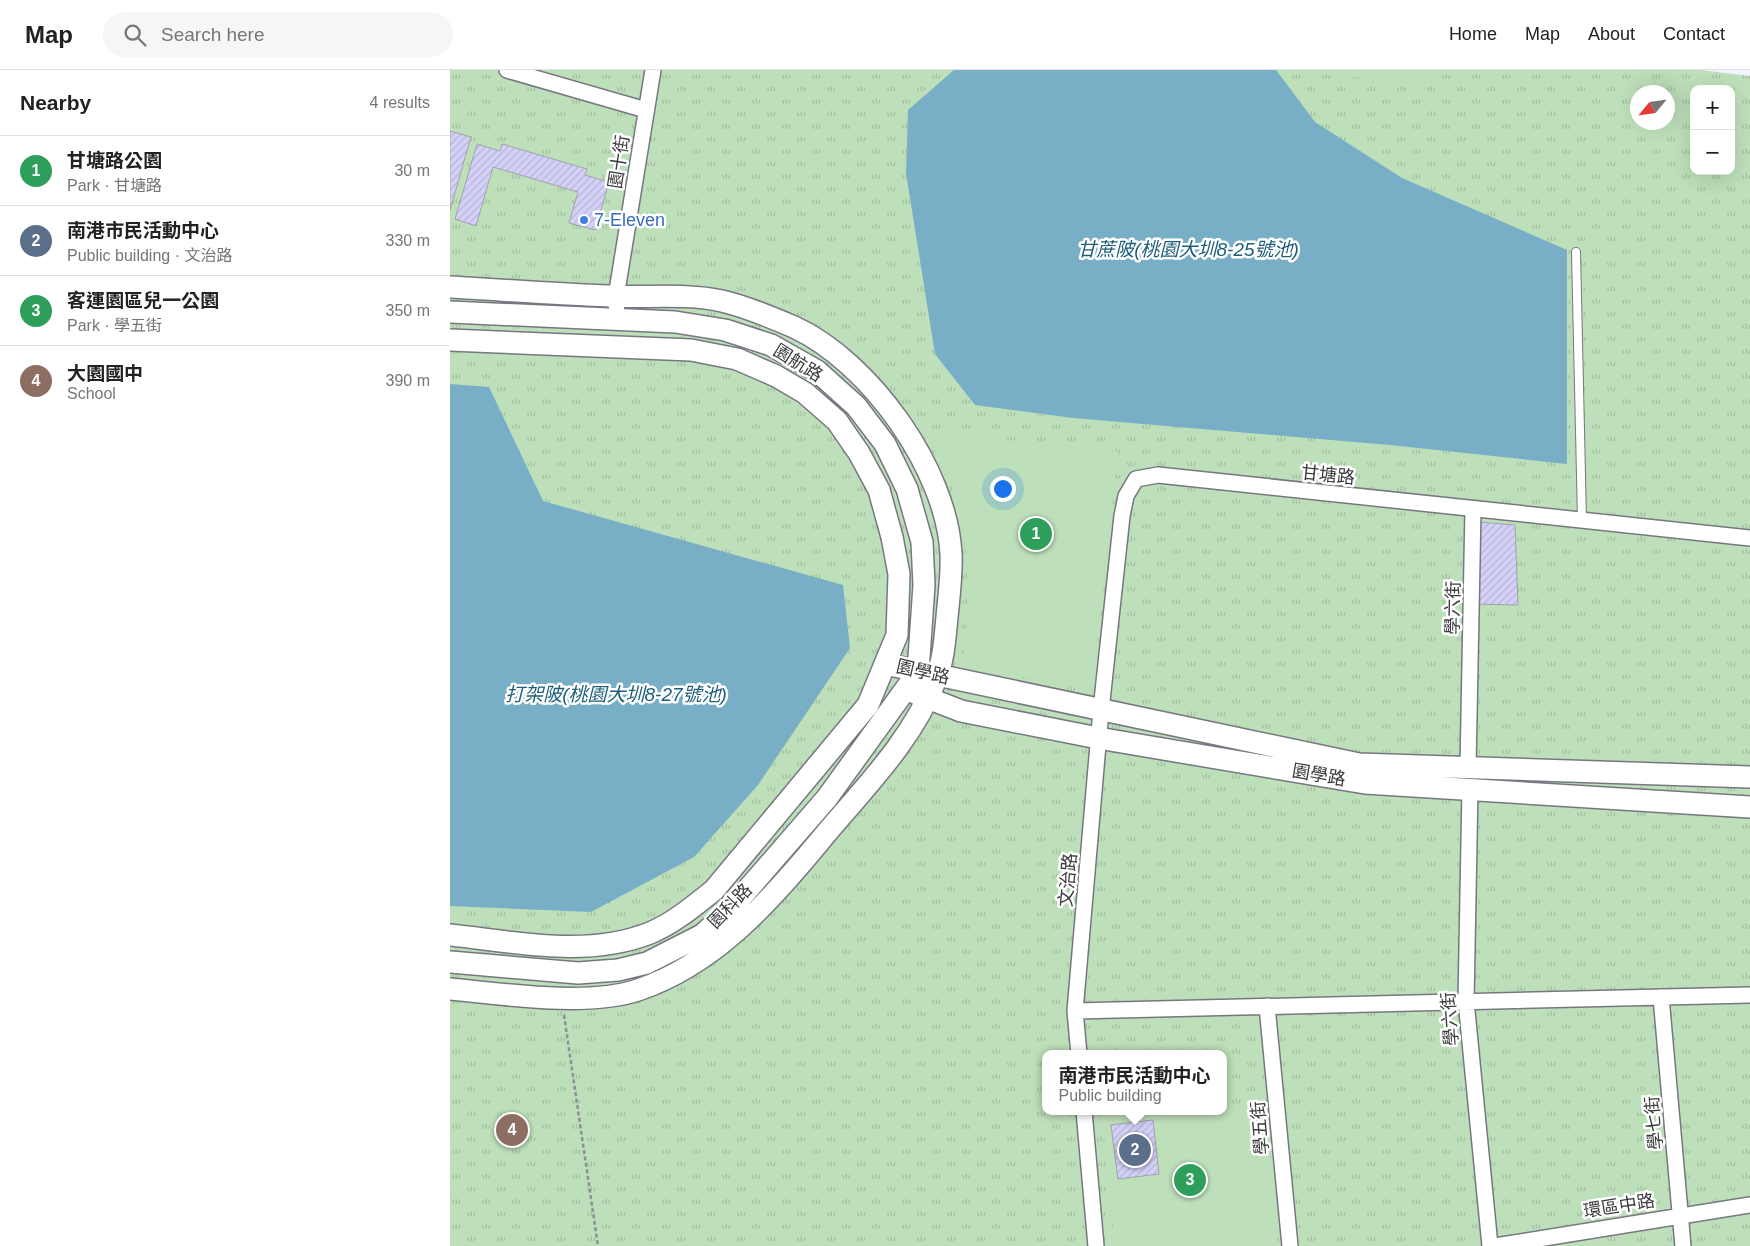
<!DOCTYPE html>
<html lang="en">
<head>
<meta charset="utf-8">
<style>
	:root { --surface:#fff; --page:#f6f6f6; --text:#222; --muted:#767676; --line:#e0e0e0; --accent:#0b8043 }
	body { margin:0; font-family:Arial,"Noto Sans TC",sans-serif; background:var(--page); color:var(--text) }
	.controls { position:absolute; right:15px; top:15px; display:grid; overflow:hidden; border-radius:10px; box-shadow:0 5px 20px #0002 }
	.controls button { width:45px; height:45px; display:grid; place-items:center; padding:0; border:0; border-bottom:1px solid var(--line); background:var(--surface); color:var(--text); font:25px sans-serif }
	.compass { position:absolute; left:1180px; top:15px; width:45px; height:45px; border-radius:50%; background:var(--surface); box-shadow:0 5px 20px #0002; rotate:241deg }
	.you { position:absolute; left:552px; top:418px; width:18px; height:18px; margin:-12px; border:4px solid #fff; border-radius:50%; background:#1a73e8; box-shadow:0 0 0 8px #1a73e833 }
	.badge { display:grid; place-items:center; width:32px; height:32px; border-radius:50%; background:var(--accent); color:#fff; font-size:16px; font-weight:700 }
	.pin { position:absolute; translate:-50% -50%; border:2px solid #fff; box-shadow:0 1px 5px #0006 }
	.popup { position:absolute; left:592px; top:980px; width:185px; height:65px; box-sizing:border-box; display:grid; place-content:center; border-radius:10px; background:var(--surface); filter:drop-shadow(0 1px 4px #0005); font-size:16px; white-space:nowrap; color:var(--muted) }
	.popup b { font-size:19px; color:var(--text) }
	.popup::after { content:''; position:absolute; left:50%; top:100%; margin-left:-10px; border:10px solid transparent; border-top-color:var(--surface) }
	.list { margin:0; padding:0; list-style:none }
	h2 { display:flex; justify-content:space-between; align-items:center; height:65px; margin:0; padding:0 20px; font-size:21px }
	h2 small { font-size:16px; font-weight:400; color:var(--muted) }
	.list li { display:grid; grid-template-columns:32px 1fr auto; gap:15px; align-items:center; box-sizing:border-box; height:70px; padding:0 20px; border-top:1px solid var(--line) }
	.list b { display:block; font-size:19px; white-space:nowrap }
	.list p { margin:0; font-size:16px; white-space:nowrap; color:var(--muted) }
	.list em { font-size:16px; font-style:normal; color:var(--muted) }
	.icon { flex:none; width:28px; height:28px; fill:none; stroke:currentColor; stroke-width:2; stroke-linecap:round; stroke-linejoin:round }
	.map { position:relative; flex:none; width:1300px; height:1176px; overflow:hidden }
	header { display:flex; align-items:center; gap:30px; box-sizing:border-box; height:70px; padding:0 25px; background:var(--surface); border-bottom:1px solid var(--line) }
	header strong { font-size:24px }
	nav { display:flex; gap:28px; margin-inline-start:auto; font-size:18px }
	.search { width:350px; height:45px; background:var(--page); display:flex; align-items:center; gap:12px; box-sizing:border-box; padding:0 18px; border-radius:28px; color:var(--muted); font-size:19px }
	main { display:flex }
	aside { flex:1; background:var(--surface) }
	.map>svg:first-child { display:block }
	.grass { fill:url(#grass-tufts); fill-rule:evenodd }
	.green { fill:#bddfb9 }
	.water { fill:#79aec7 }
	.building { fill:url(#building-hatch); stroke:#a2a1ab }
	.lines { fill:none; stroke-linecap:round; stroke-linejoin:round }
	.lane-casing { stroke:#777781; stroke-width:10 }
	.street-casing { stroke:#777781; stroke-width:18 }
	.secondary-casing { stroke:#777781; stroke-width:24 }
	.path { stroke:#8f8f97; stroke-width:2.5; stroke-dasharray:4 2.5; stroke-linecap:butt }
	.lane { stroke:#fff; stroke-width:8 }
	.street { stroke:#fff; stroke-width:15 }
	.secondary { stroke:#fff; stroke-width:21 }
	.shop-dot { fill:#3f7fe0; stroke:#fff; stroke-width:2 }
	.labels { text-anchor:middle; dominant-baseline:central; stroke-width:5; stroke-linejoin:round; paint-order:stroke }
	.street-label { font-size:18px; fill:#3a3a3e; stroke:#fff }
	.shop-label { font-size:18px; fill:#366cbe; stroke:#fff; text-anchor:start }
	.water-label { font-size:19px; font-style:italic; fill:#1c5e79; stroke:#fff }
</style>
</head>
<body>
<header>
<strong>Map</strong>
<div class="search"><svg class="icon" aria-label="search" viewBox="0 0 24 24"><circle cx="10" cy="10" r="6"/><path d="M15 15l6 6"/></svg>Search here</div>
<nav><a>Home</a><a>Map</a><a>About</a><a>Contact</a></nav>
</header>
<main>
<aside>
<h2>Nearby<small>4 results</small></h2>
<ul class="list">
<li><span class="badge" style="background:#2e9e5b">1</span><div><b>甘塘路公園</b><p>Park · 甘塘路</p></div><em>30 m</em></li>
<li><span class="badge" style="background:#5c6f8a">2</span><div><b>南港市民活動中心</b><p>Public building · 文治路</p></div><em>330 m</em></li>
<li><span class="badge" style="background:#2e9e5b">3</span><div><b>客運園區兒一公園</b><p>Park · 學五街</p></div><em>350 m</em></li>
<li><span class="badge" style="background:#8d6e63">4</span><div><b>大園國中</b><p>School</p></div><em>390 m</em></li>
</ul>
</aside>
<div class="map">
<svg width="1300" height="1176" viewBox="0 0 1300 1176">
	<defs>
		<pattern id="grass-tufts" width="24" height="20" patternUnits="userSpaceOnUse" patternTransform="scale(1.25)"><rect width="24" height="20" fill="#bddfb9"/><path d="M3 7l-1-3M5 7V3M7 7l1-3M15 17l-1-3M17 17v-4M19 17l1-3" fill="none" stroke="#a3c0a0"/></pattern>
		<pattern id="building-hatch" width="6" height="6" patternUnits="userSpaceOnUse" patternTransform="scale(1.25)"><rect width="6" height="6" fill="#d4d1f8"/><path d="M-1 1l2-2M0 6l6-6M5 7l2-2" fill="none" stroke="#b7b4d6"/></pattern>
	</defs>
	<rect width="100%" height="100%" fill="#f1f2fd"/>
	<path class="grass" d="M0,0H1250L1300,6V1176H0ZM1244,19H1281V101H1244ZM1188,22H1218V52H1188ZM596,984H774V1041H596Z"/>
	<path class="green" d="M899,0H972L970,19L899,6Z
		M477,362L668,381L642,620L512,596C519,543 522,489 508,436C502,411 487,386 477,362Z
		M820,1036L825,1176H665L652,1043L774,1041V1038Z"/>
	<path class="water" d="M504,0H826L865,52L952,108L1117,180V394L940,375L623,348L525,335L485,284L456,103L458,40Z
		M0,314L39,317L93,431L393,515L400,578L308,715L244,787L141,842L0,836Z"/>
	<path class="building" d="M0,61L21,67L0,140Z
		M27,74L50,81L52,74L137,99L135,105L159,112L145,160L119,153L128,122L43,97L26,156L5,149Z
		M1029,452L1065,455L1068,535L1026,534Z
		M703,1050L709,1104L668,1109L661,1055Z"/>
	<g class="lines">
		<g class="lane-casing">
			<path id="lane" d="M1126,182L1132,450"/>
		</g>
		<g class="street-casing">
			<path id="street" d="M57,0L196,40
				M167,250L166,227L203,0
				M1018,697L1023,439
				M1020,718L1016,931L1040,1176
				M1211,927L1233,1176
				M817,936L840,1176
				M625,941L1300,925
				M629,984L625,941L651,640L672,446L676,426L686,409L708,405L1300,468
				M634,1041L646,1176
				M1045,1176L1300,1135"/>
		</g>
		<g class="secondary-casing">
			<path id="secondary" d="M0,217C53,220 107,224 160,226C197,228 236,223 272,231C297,237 321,247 344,257C420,292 497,400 501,484C502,505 499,526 497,547C495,567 494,589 486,609C462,672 411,721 369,772C318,833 265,894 188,920C137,937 53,924 0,919
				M0,242L225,252L275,260L321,275L367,301L406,336L435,374L457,419L472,472L474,515L468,602L377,728L279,841L252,865L197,893L168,900L128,903L0,892
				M0,270L241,280L287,289L326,306L355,323L387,351L409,383L429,420L442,467L449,504L447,565L435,594L418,635L264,820C244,836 224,853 200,863C137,888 66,872 0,865
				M435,594L909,694L1300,707
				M465,623L511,641L648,668L915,713L1300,737"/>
		</g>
		<path class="path" d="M114,945L148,1176"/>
		<use href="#lane" class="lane"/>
		<use href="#street" class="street"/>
		<use href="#secondary" class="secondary"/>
	</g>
	<circle class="shop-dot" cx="134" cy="150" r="5"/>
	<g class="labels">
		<g class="street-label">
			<text transform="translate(169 92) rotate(-81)">園十街</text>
			<text transform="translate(348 293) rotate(32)">園航路</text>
			<text transform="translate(878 405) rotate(6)">甘塘路</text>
			<text transform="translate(1003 538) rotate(-89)">學六街</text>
			<text transform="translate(473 602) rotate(13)">園學路</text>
			<text transform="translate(869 705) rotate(10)">園學路</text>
			<text transform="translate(618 810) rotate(-85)">文治路</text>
			<text transform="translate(280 836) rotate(-46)">園科路</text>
			<text transform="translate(1000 949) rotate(-94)">學六街</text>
			<text transform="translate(1204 1053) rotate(-95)">學七街</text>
			<text transform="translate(810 1058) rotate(-95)">學五街</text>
			<text transform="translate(1169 1136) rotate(-9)">環區中路</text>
		</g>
		<g class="shop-label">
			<text x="144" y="150">7-Eleven</text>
		</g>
		<g class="water-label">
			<text x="738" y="179">甘蔗陂(桃園大圳8-25號池)</text>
			<text x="166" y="624">打架陂(桃園大圳8-27號池)</text>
		</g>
	</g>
</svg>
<div class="controls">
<button>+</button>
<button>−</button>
</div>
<svg class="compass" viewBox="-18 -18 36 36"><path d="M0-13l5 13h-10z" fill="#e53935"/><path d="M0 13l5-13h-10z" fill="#767676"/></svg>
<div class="you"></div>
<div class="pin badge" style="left:586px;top:464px;background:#2e9e5b">1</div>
<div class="pin badge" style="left:685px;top:1080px;background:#5c6f8a">2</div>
<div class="popup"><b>南港市民活動中心</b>Public building</div>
<div class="pin badge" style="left:740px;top:1110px;background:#2e9e5b">3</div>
<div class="pin badge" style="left:62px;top:1060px;background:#8d6e63">4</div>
</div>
</main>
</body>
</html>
